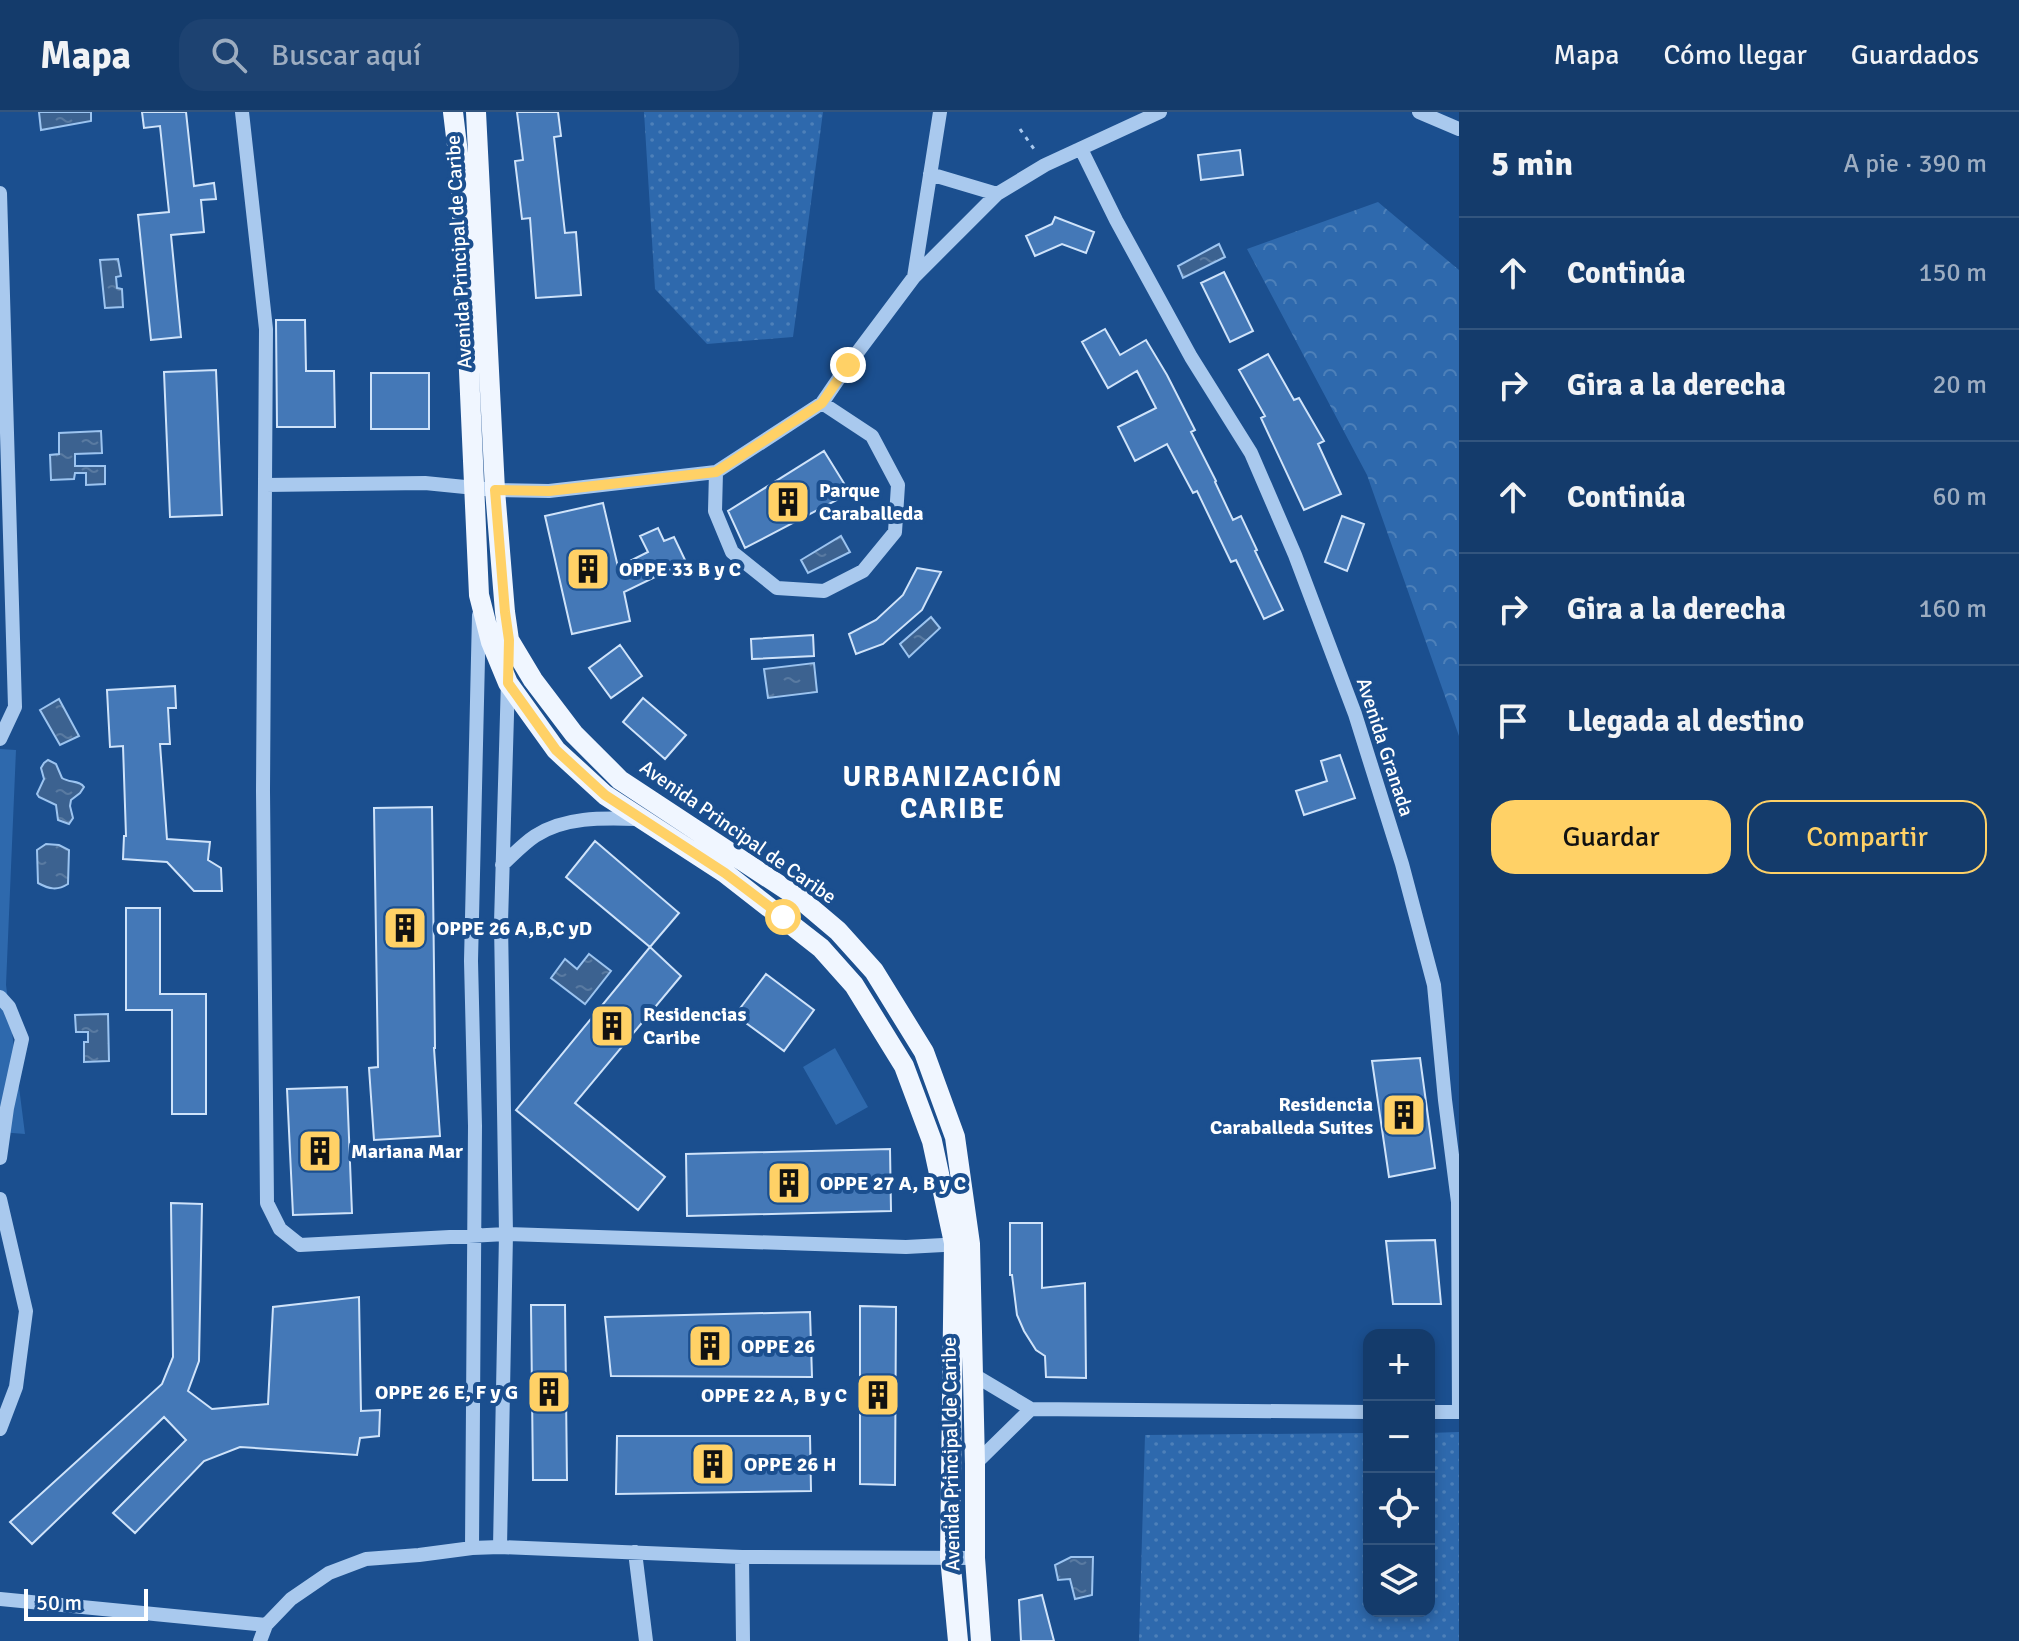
<!DOCTYPE html>
<html lang="es">
<head>
<meta charset="utf-8">
<style>
	:root { --surface:#143b6b; --page:#1d4271; --text:#f1f3f6; --muted:#9dadc1; --line:#33557e; --accent:#ffd166 }
	body { margin:0; font-family:Signika,sans-serif; background:var(--page); color:var(--text) }
	.controls { position:absolute; right:24px; bottom:24px; display:grid; overflow:hidden; border-radius:16px; box-shadow:0 4px 12px #0003 }
	.controls button { width:72px; height:72px; display:grid; place-items:center; padding:0; border:0; border-bottom:2px solid var(--line); background:var(--surface); color:var(--text); font:40px sans-serif }
	.scale { position:absolute; left:24px; bottom:20px; width:124px; box-sizing:border-box; padding-left:8px; border:4px solid #fff; border-top:0; font-size:22px; line-height:28px; white-space:nowrap; color:#fff; -webkit-text-stroke:6px #1b4f8f; paint-order:stroke }
	.stop { position:absolute; width:24px; height:24px; margin:-18px; border:6px solid #ffd166; border-radius:50%; background:#fff }
	.stop.end { background:#ffd166; border-color:#fff; box-shadow:0 2px 8px #0008 }
	.list { margin:0; padding:0; list-style:none }
	h2 { display:flex; justify-content:space-between; align-items:center; height:104px; margin:0; padding:0 32px; font-size:34px }
	h2 small { font-size:26px; font-weight:400; color:var(--muted) }
	.list li { display:grid; grid-template-columns:52px 1fr auto; gap:24px; align-items:center; box-sizing:border-box; height:112px; padding:0 32px; border-top:2px solid var(--line) }
	.list b { display:block; font-size:30px; white-space:nowrap }
	.list em { font-size:26px; font-style:normal; color:var(--muted) }
	.actions { display:flex; gap:16px; padding:24px 32px }
	.actions a { flex:1; padding:18px 0; border:2px solid var(--accent); border-radius:24px; text-align:center; font-size:28px; color:var(--accent) }
	.actions .main { background:var(--accent); color:#111 }
	.icon { flex:none; width:44px; height:44px; fill:none; stroke:currentColor; stroke-width:2; stroke-linecap:round; stroke-linejoin:round }
	.map { position:relative; flex:none; width:1459px; height:1529px; overflow:hidden }
	header { display:flex; align-items:center; gap:48px; box-sizing:border-box; height:112px; padding:0 40px; background:var(--surface); border-bottom:2px solid var(--line) }
	header strong { font-size:38px }
	nav { display:flex; gap:44px; margin-inline-start:auto; font-size:28px }
	.search { width:560px; height:72px; background:var(--page); display:flex; align-items:center; gap:20px; box-sizing:border-box; padding:0 28px; border-radius:24px; color:var(--muted); font-size:30px }
	main { display:flex }
	aside { flex:1; background:var(--surface) }
	.map>svg:first-child { display:block }
	.grass { fill:url(#grass-dots) }
	.forest { fill:url(#forest-crowns) }
	.park { fill:#2e69ad }
	.water { fill:url(#water-ripples); stroke:#9cc4f0; stroke-width:2 }
	.building { fill:#4478b7; stroke:#cfe3fa; stroke-width:2 }
	.lines { fill:none; stroke-linecap:round; stroke-linejoin:round }
	.path { stroke:#a9c9ee; stroke-width:3; stroke-dasharray:4 6; stroke-linecap:butt }
	.minor { stroke:#a9c9ee; stroke-width:14 }
	.major { stroke:#f0f6ff; stroke-width:20 }
	.route { stroke:#ffd166; stroke-width:10 }
	.labels { text-anchor:middle; dominant-baseline:central; stroke-width:8; stroke-linejoin:round; paint-order:stroke }
	.street-label { font-size:20px; fill:#fff; stroke:#1b4f8f }
	.poi-label { font-size:20px; font-weight:bold; fill:#fff; stroke:#1b4f8f; text-anchor:start }
	.district-label { font-size:28px; font-weight:bold; letter-spacing:2px; fill:#fff; stroke:#1b4f8f }
</style>
</head>
<body>
<header>
<strong>Mapa</strong>
<div class="search"><svg class="icon" aria-label="search" viewBox="0 0 24 24"><circle cx="10" cy="10" r="6"/><path d="M15 15l6 6"/></svg>Buscar aquí</div>
<nav><a>Mapa</a><a>Cómo llegar</a><a>Guardados</a></nav>
</header>
<main>
<div class="map">
<svg width="1459" height="1529" viewBox="0 0 1459 1529">
	<defs>
		<pattern id="grass-dots" width="8" height="8" patternUnits="userSpaceOnUse" patternTransform="scale(2)"><rect width="8" height="8" fill="#2e69ad"/><path d="M2 2h.1M6 6h.1" fill="none" stroke="#4d80b9" stroke-width="1.8" stroke-linecap="round"/></pattern>
		<pattern id="forest-crowns" width="20" height="18" patternUnits="userSpaceOnUse" patternTransform="scale(2)"><rect width="20" height="18" fill="#2e69ad"/><path d="M2 6a3 3 0 1 1 6 0M12 15a3 3 0 1 1 6 0" fill="none" stroke="#4d80b9"/></pattern>
		<pattern id="water-ripples" width="26" height="14" patternUnits="userSpaceOnUse" patternTransform="scale(2)"><rect width="26" height="14" fill="#3c6290"/><path d="M2 4q2-2 4 0t4 0M15 11q2-2 4 0t4 0" fill="none" stroke="#597aa1"/></pattern>
	</defs>
	<rect width="100%" height="100%" fill="#1b4f8f"/>
	<path class="grass" d="M644,0H823L793,225L707,232L655,177Z
		M1459,1320V1529H1139L1145,1323L1369,1321V1499H1429V1321Z"/>
	<path class="forest" d="M1378,90L1459,158V624L1367,363L1247,137Z"/>
	<path class="park" d="M0,637L16,638L6,873L25,1022L0,1020Z
		M835,936L868,995L836,1013L803,955Z"/>
	<path class="water" d="M39,0H91V9L41,18Z
		M1219,132L1225,145L1183,166L1178,154Z
		M118,147L121,164L116,165L117,176L122,177L123,195L105,196L100,148Z
		M101,319L102,341L75,342V354H105V372L86,373V361H75L74,367L51,368L50,343L59,342V321Z
		M841,424L850,440L808,461L801,448Z
		M931,505L940,516L909,545L900,532Z
		M814,551L817,580L768,586L764,557Z
		M59,587L79,624L60,633L40,598Z
		M48,648L56,652L62,666C69,671 80,668 84,675L80,681L71,688L70,694L73,706L69,712L58,708L56,693L39,685L37,682L44,667L41,656L44,651Z
		M46,732L59,733L69,738L68,772C57,779 49,777 38,771L37,738Z
		M589,842L611,859L585,892L551,866L565,847L577,857Z
		M108,902L109,949L84,950V930H88V920H76L75,903Z
		M1071,1445H1093L1092,1483L1075,1487L1070,1467L1058,1468L1055,1453Z"/>
	<path class="building" d="M142,0H186L194,74L214,71L216,87L201,88L204,120L171,123L181,225L151,228L138,103L169,100L160,14L144,16Z
		M517,0H558L561,24L554,25L565,121L576,120L581,183L536,186L530,106L522,107L515,49L523,48Z
		M1240,38L1243,63L1201,68L1198,43Z
		M1055,105L1094,120L1086,141L1062,132L1035,144L1026,124L1052,112Z
		M1224,160L1253,219L1230,230L1201,171Z
		M276,208H305L306,259H334L335,315H277Z
		M1105,217L1120,243L1146,228L1167,263L1195,318L1191,320L1216,369L1215,370L1233,408L1241,404L1257,438L1255,439L1283,498L1264,507L1236,448L1231,450L1197,379L1193,381L1167,332L1135,349L1118,315L1156,296L1137,259L1108,276L1082,230Z
		M1268,242L1294,288L1299,286L1324,329L1318,332L1341,382L1304,398L1261,306L1265,304L1239,258Z
		M216,258L222,403L170,405L164,260Z
		M371,261H429V317H371Z
		M824,339L850,381L745,436L728,399Z
		M603,391L618,455L648,440L640,424L658,416L664,429L674,425L686,450L624,480L630,509L572,522L545,404Z
		M1342,404L1364,412L1347,459L1325,450Z
		M917,456L941,460L922,498L883,532L856,542L849,522L876,508L903,483Z
		M813,523L814,544L752,547L751,527Z
		M620,533L642,564L611,586L589,556Z
		M175,574L176,596H168L170,632H160L167,727L210,730L208,748L221,756L222,779H194L167,750L123,747L124,724H126L123,634L110,635L107,578Z
		M643,586L686,623L665,647L623,610Z
		M1340,643L1355,686L1304,703L1296,679L1327,669L1321,649Z
		M432,695L435,936H434L440,1024L374,1028L369,956L378,955L374,696Z
		M595,729L679,801L650,835L566,765Z
		M126,796H160V882H206V1002H172V898H126Z
		M650,835L681,864L575,991L665,1065L638,1098L516,998Z
		M766,862L814,898L784,939L735,903Z
		M1420,946L1435,1056L1389,1065L1372,949Z
		M347,975L352,1101L293,1103L287,977Z
		M890,1037L891,1099L687,1104L686,1042Z
		M171,1091L202,1092L199,1249L188,1279L212,1297L268,1292L273,1195L359,1185L361,1299L380,1298L379,1324L360,1326L357,1343L240,1335L204,1349L135,1421L113,1401L186,1328L164,1305L32,1432L10,1410L162,1272L173,1245Z
		M1010,1111H1042V1176L1085,1171L1086,1266L1046,1265L1045,1244L1036,1238L1024,1219L1017,1203L1012,1163H1010Z
		M1435,1128L1441,1192H1393L1386,1129Z
		M531,1193H565L567,1368H533Z
		M860,1194L896,1195L895,1373L860,1372Z
		M810,1200L812,1265L611,1264L605,1205Z
		M617,1324H810L811,1379L616,1382Z
		M1042,1483L1054,1529H1021L1019,1488Z"/>
	<g class="lines">
		<path class="path" d="M1020,17L1036,40"/>
		<path class="minor" d="M242,0L266,217L263,679L267,1091L280,1117L300,1133L506,1122L906,1135L962,1132
			M1419,0L1459,17
			M1081,37L1116,108L1191,245L1251,341L1295,443L1355,602L1402,752L1434,873L1445,988L1458,1090L1459,1300H1429
			M930,62L997,82
			M0,81L15,595L0,627
			M914,165L940,0
			M716,360L715,399L732,440L777,476L824,479L863,459L895,420L898,373L872,324L822,291
			M265,373L425,371L495,378L549,379L716,360L822,291L848,253L914,165L997,82L1045,53L1160,0
			M502,753C513,743 523,732 535,724C565,704 605,706 639,707
			M0,885L9,895L22,927L7,996L0,1046
			M0,1087L26,1199L16,1275L0,1317
			M974,1263L1031,1297L975,1352
			M1031,1297L1369,1300
			M500,1435L506,1122L501,811L508,568
			M472,1436L475,1014L471,849L479,503
			M635,1440L646,1529
			M742,1445L743,1529
			M0,1487L266,1513
			M260,1529L266,1513L291,1487L329,1461L366,1447L419,1443L472,1436L500,1435L742,1445L975,1446"/>
		<path class="major" d="M453,0L460,58L479,483L491,530L508,571L556,638L605,683L725,761L821,836L854,873L904,954L932,1029L954,1131L950,1445L958,1529
			M476,0L495,378L505,500L509,528L533,568L574,622L620,668L799,786L838,819L874,859L924,940L955,1025L970,1132L975,1352V1446L981,1529"/>
	</g>
	<g class="lines">
		<path class="route" d="M783,805L725,761L605,683L556,638L508,571L509,528L505,500L495,378L549,379L716,360L822,291L848,253"/>
	</g>
	<defs>
		<g id="building-square" transform="scale(2.3)"><rect x="-9" y="-9" width="18" height="18" rx="4" fill="#ffd166" stroke="#1b4f8f"/><path d="M-4-6H4V6H1V3H-1V6H-4ZM-2.5-4.3h1.7v1.8h-1.7ZM.8-4.3h1.7v1.8H.8ZM-2.5-1h1.7V.8h-1.7ZM.8-1h1.7V.8H.8Z" fill="#111"/></g>
	</defs>
	<g fill-rule="evenodd">
		<use href="#building-square" x="788" y="390"/>
		<use href="#building-square" x="588" y="457"/>
		<use href="#building-square" x="405" y="816"/>
		<use href="#building-square" x="612" y="914"/>
		<use href="#building-square" x="1404" y="1003"/>
		<use href="#building-square" x="320" y="1039"/>
		<use href="#building-square" x="789" y="1071"/>
		<use href="#building-square" x="710" y="1234"/>
		<use href="#building-square" x="549" y="1280"/>
		<use href="#building-square" x="878" y="1283"/>
		<use href="#building-square" x="713" y="1352"/>
	</g>
	<g class="labels">
		<g class="street-label">
			<text transform="translate(459 140) rotate(-93)">Avenida Principal de Caribe</text>
			<text transform="translate(1385 635) rotate(72)">Avenida Granada</text>
			<text transform="translate(738 720) rotate(35)">Avenida Principal de Caribe</text>
			<text transform="translate(951 1342) rotate(-91)">Avenida Principal de Caribe</text>
		</g>
		<g class="poi-label">
			<text x="819" y="378">Parque<tspan x="819" dy="23">Caraballeda</tspan></text>
			<text x="619" y="457">OPPE 33 B y C</text>
			<text x="436" y="816">OPPE 26 A,B,C yD</text>
			<text x="643" y="902">Residencias<tspan x="643" dy="23">Caribe</tspan></text>
			<text x="1373" y="992" text-anchor="end">Residencia<tspan x="1373" dy="23">Caraballeda Suites</tspan></text>
			<text x="351" y="1039">Mariana Mar</text>
			<text x="820" y="1071">OPPE 27 A, B y C</text>
			<text x="741" y="1234">OPPE 26</text>
			<text x="518" y="1280" text-anchor="end">OPPE 26 E, F y G</text>
			<text x="847" y="1283" text-anchor="end">OPPE 22 A, B y C</text>
			<text x="744" y="1352">OPPE 26 H</text>
		</g>
		<g class="district-label">
			<text x="953" y="665">URBANIZACIÓN<tspan x="953" dy="32">CARIBE</tspan></text>
		</g>
	</g>
</svg>
<div class="controls">
<button>+</button>
<button>−</button>
<button><svg class="icon" aria-label="locate" viewBox="0 0 24 24"><circle cx="12" cy="12" r="6"/><path d="M12 2v4M12 18v4M2 12h4M18 12h4"/></svg></button>
<button><svg class="icon" aria-label="layers" viewBox="0 0 24 24"><path d="M12 4l9 5-9 5-9-5zM3 14l9 5 9-5"/></svg></button>
</div>
<div class="scale">50 m</div>
<div class="stop" style="left:783px;top:805px"></div>
<div class="stop end" style="left:848px;top:253px"></div>
</div>
<aside>
<h2>5 min<small>A pie · 390 m</small></h2>
<ul class="list">
<li><svg class="icon" aria-label="ahead" viewBox="0 0 24 24"><path d="M12 20V5M6 11l6-6 6 6"/></svg><div><b>Continúa</b></div><em>150 m</em></li>
<li><svg class="icon" aria-label="right" viewBox="0 0 24 24"><path d="M7 20v-9h11M14 6l5 5-5 5"/></svg><div><b>Gira a la derecha</b></div><em>20 m</em></li>
<li><svg class="icon" aria-label="ahead" viewBox="0 0 24 24"><path d="M12 20V5M6 11l6-6 6 6"/></svg><div><b>Continúa</b></div><em>60 m</em></li>
<li><svg class="icon" aria-label="right" viewBox="0 0 24 24"><path d="M7 20v-9h11M14 6l5 5-5 5"/></svg><div><b>Gira a la derecha</b></div><em>160 m</em></li>
<li><svg class="icon" aria-label="arrive" viewBox="0 0 24 24"><path d="M6 21V4h12l-3 4 3 4H6"/></svg><div><b>Llegada al destino</b></div></li>
</ul>
<div class="actions"><a class="main">Guardar</a><a>Compartir</a></div>
</aside>
</main>
</body>
</html>
